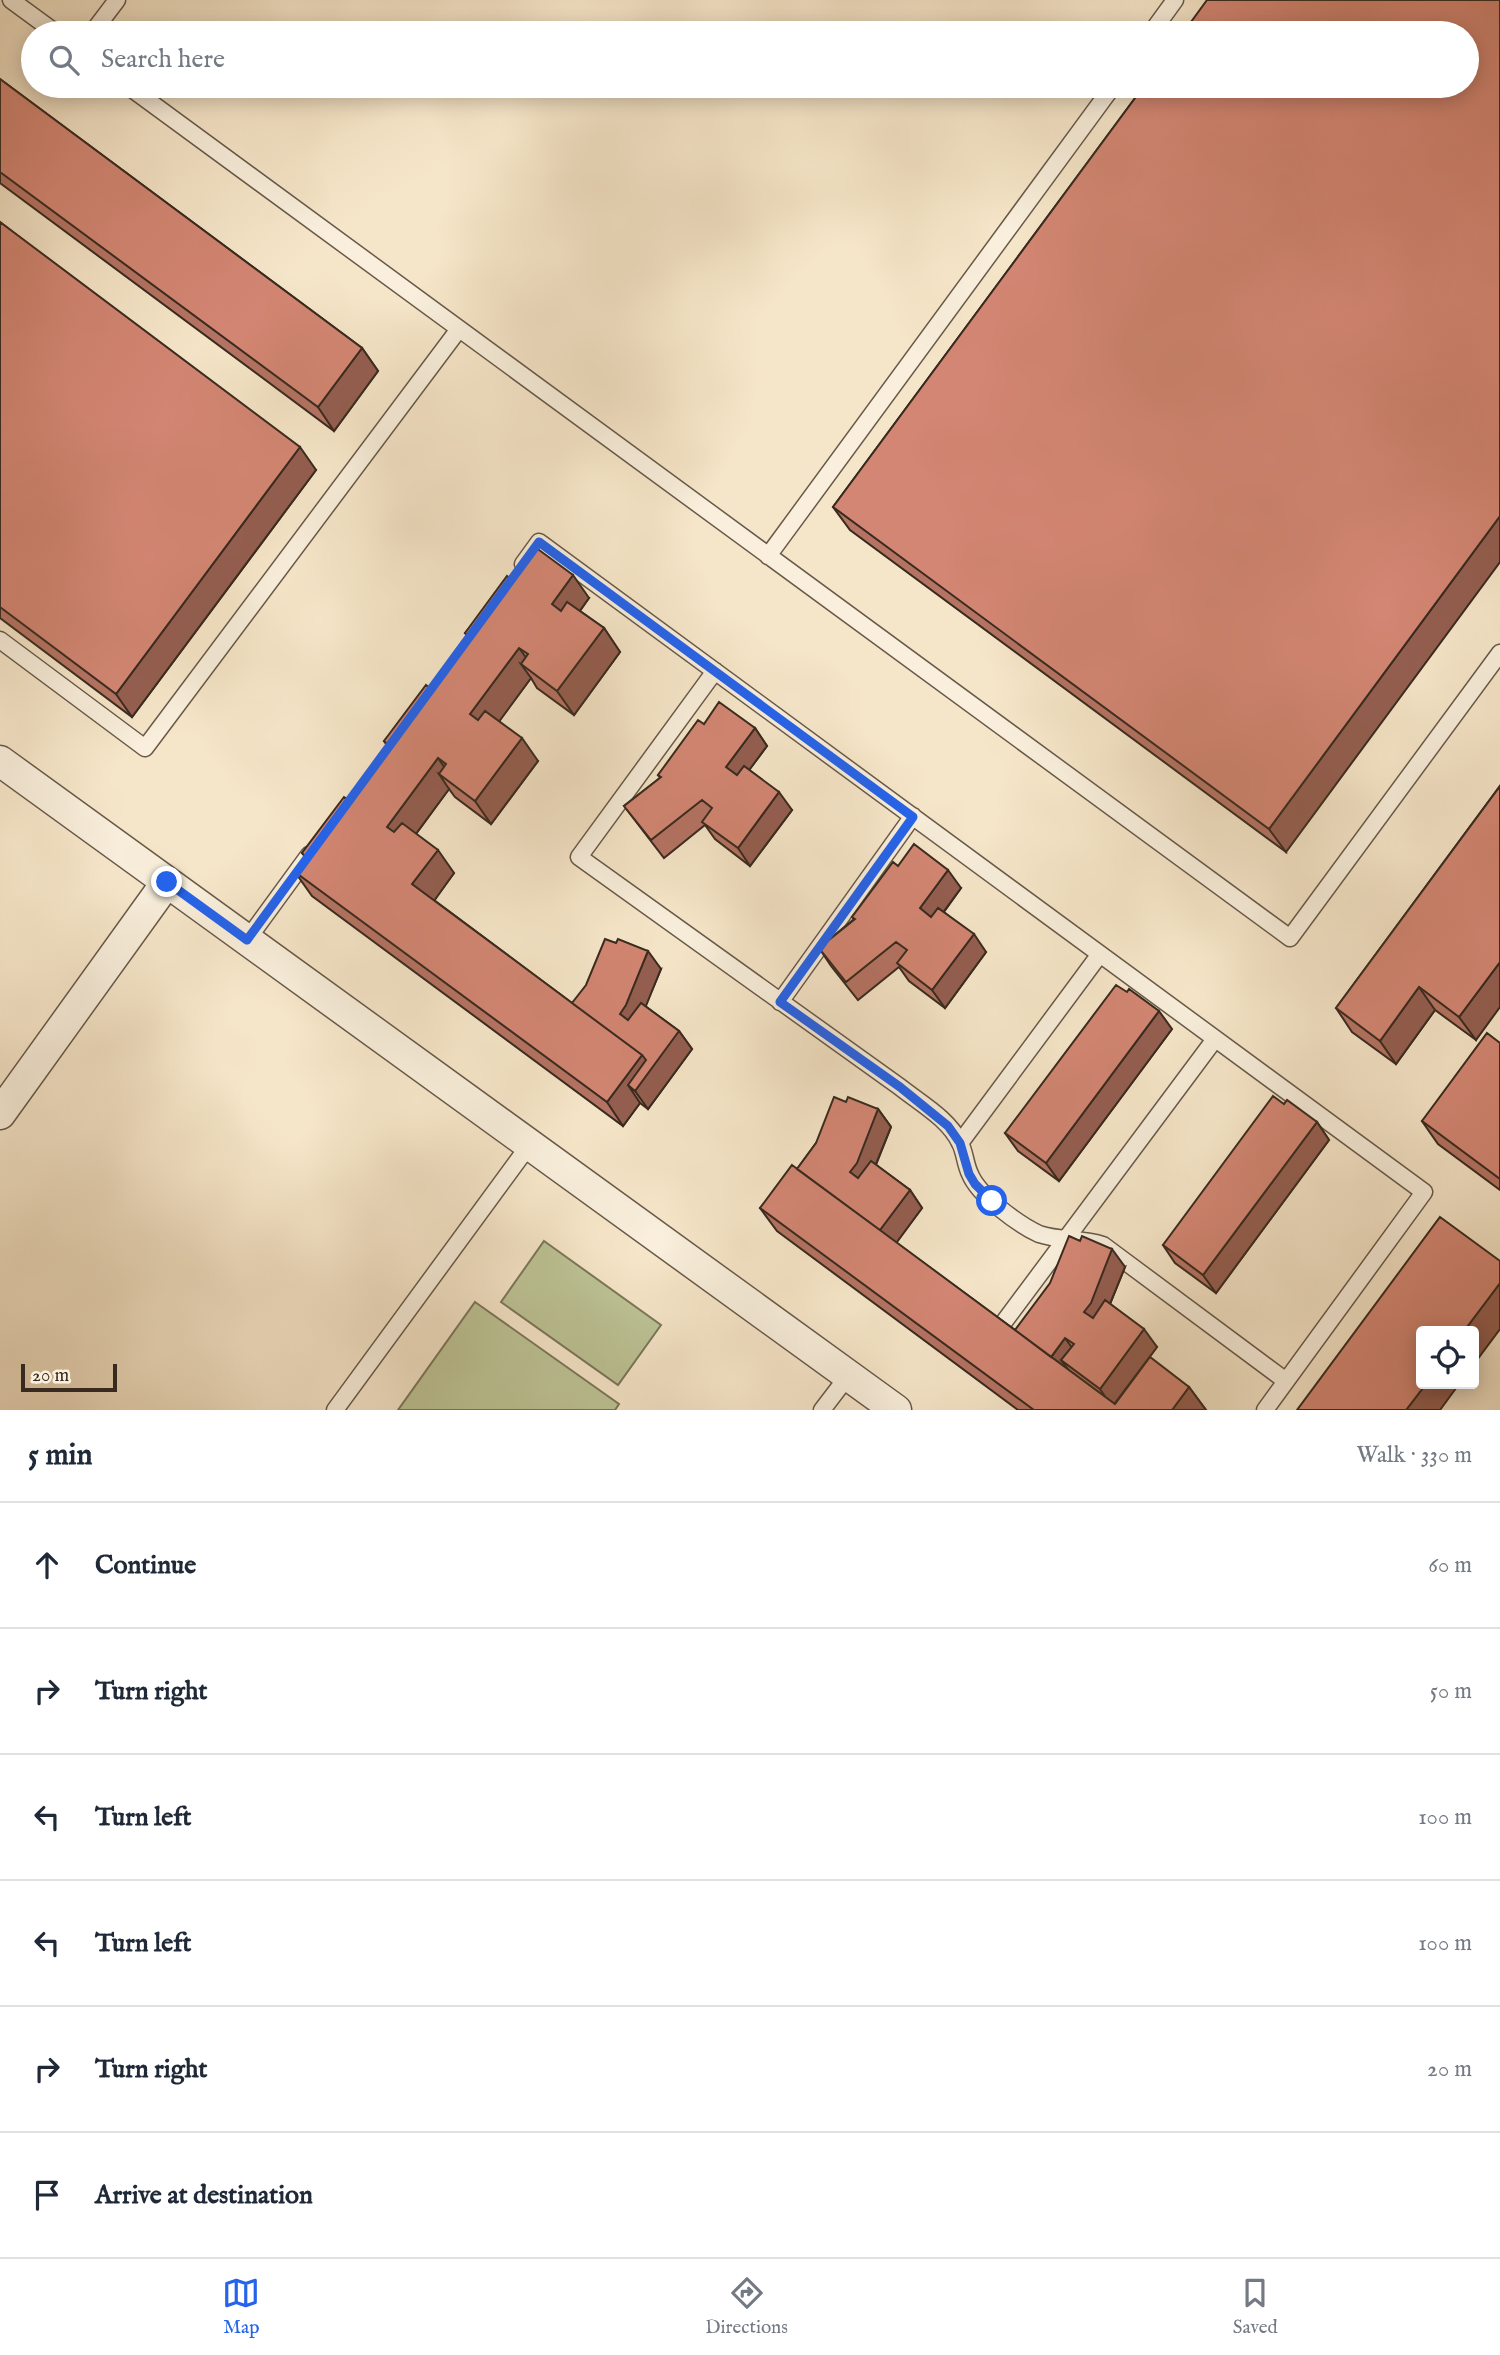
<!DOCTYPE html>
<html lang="en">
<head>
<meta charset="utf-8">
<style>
	:root { --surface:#fff; --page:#f2f2f3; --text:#1f2937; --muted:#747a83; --line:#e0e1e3; --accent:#2563eb }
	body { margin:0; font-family:"IM FELL English",serif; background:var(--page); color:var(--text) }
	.controls { position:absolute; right:21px; bottom:21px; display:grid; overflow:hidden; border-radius:7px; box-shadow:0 4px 18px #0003 }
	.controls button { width:63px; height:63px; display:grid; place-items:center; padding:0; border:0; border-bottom:2px solid var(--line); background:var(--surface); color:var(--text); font:35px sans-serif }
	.scale { position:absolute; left:21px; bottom:18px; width:96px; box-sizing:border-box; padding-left:7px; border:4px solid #382a1f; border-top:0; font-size:19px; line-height:24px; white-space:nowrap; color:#382a1f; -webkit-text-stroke:5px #f9efdc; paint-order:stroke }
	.stop { position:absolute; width:21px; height:21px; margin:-16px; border:5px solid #2563eb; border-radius:50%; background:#fff }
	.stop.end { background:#2563eb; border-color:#fff; box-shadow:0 2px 7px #0008 }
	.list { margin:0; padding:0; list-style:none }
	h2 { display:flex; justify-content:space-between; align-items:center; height:91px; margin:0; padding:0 28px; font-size:30px }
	h2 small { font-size:23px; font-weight:400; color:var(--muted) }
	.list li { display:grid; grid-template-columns:46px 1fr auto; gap:21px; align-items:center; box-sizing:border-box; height:126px; padding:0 28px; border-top:2px solid var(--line) }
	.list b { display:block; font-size:26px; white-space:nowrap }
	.list em { font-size:23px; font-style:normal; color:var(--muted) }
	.icon { flex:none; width:38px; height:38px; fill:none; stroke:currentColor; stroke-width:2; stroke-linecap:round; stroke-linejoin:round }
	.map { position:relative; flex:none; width:1500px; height:1410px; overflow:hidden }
	.search { position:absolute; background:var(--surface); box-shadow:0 4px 18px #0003; left:21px; right:21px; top:21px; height:77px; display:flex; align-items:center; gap:18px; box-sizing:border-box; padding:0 24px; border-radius:38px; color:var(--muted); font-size:26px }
	.sheet { height:847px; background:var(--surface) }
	nav { display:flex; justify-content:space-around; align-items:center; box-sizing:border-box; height:98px; border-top:2px solid var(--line); background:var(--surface); font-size:19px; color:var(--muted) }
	nav a { display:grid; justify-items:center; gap:4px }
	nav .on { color:var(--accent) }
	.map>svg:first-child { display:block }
	.green { fill:#bdc496; stroke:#7a775a; stroke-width:2 }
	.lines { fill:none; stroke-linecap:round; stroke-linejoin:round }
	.lane-casing { stroke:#68594a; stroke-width:19 }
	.street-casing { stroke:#68594a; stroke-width:33 }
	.lane { stroke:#f9efdc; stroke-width:16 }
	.street { stroke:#f9efdc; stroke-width:30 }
	.wall { fill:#b57363; stroke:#382a1f; stroke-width:2 }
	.shaded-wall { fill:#945e50; stroke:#382a1f; stroke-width:2 }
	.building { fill:#d38673; stroke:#382a1f; stroke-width:2 }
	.route { stroke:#2563eb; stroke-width:9 }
</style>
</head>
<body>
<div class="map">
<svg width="1500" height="1410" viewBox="0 0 1500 1410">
	<rect width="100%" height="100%" fill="#f6e6c9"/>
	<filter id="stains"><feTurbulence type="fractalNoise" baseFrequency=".00286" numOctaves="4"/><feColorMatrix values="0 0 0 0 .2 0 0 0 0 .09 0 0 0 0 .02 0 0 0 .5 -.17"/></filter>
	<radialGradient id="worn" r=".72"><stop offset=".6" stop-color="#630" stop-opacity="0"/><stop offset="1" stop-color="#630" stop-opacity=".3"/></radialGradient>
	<path class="green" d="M544,1241L661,1325L618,1385L501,1302Z
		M475,1302L619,1404L615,1410H398Z"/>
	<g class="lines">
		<g class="lane-casing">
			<path id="lane" d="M11,0L56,33
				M92,33L117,0
				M1151,33L1175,0
				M128,86L1290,938L1500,653
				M768,556L1113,86
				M523,564L539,542L1424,1192L1265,1410
				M0,640L145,748L459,329
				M715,671L579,857L900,1087C920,1103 949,1119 960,1143C965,1152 965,1164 970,1174C979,1196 1018,1224 1039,1234C1060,1241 1081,1238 1103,1245L1286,1381
				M247,940L309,855
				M780,1002L913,816
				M960,1143L1100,954
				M1004,1322L1215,1039
				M335,1410L530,1144
				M822,1410L848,1376"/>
		</g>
		<g class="street-casing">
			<path id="street" d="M0,761L896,1410
				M0,1114L167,882"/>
		</g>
		<use href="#lane" class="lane"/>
		<use href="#street" class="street"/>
	</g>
	<path class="wall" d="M0,79L362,348L378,371L334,431L0,183Z
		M1144,86L1286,852L850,530L833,507Z
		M0,222L316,470L132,717L0,618Z
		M512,580L589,598L580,611L604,628L620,652L574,715L537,688L531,678L499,721L538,761L491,824L455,797L449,789L416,834L454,873L434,900L572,1003L661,969L645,1006L679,1031L692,1049L648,1109L640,1103L623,1126L312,896L295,872L306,858L302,853L349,800L388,747L384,741L431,689L469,638L465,633Z
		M704,724L755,728L767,746L749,770L792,810L750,866L715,839L705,825L664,858L624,806L660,778L658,775Z
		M1500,786L1476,1040L1435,1010L1396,1064L1352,1032L1336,1008Z
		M898,866L961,888L944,912L986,952L945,1008L909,981L899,967L858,1000L831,966L819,948L854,919L852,917Z
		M1172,1029L1059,1181L1018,1151L1005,1133Z
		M1500,1043V1190L1438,1144L1422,1121Z
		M846,1102L878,1109L891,1127L876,1165L910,1190L922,1208L896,1243L1015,1330L1125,1267L1110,1304L1157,1347L1115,1404L1189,1387L1206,1410H1018L777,1231L760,1208L797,1169Z
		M1284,1104L1317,1122L1329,1140L1216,1293L1175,1263L1163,1245Z"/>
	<path class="shaded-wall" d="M362,348L378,371L334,431L318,407Z
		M300,447L316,470L132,717L116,694Z
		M1500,516V562L1286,852L1269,829Z
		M573,575L589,598L568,627L552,604Z
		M604,628L620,652L574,715L557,691Z
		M519,648L536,671L521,664L531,678L487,738L470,714Z
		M755,728L767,746L738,785L726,767Z
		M522,738L538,761L491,824L475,801Z
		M438,758L454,781L439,774L449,789L404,850L387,827Z
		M779,792L792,810L750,866L738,848Z
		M438,850L454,873L429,908L412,884Z
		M948,870L961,888L933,926L920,908Z
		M974,934L986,952L945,1008L932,990Z
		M648,951L661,969L639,1023L633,1032L620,1014Z
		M1500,962V1007L1476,1040L1459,1017Z
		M1419,987L1435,1010L1396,1064L1380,1041Z
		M1159,1011L1172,1029L1059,1181L1046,1163Z
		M679,1031L692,1049L648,1109L635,1091L628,1085L640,1103L623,1126L607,1102L642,1055Z
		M878,1109L891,1127L869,1181L862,1190L850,1172Z
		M1317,1122L1329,1140L1216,1293L1203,1275Z
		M910,1190L922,1208L891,1250L878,1232Z
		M1112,1249L1125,1267L1103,1321L1097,1330L1084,1312Z
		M1500,1283V1329L1474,1364V1331H1464Z
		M1144,1329L1157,1347L1112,1407L1100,1389Z
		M1065,1338L1078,1356L1061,1360L1068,1369L1050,1359Z
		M1426,1384H1459L1440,1410H1406Z
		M1189,1387L1206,1410H1172Z"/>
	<path class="building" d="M1207,0H1500V516L1269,829L833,507L1144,86H1467V33H1183Z
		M0,79L362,348L318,407L0,172Z
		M0,222L300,447L116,694L0,607Z
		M535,547L573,575L552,604L561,611L567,602L604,628L557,691L521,664L528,654L519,648L470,714L478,720L485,711L522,738L475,801L439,774L446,764L438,758L387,827L394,832L402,823L438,850L412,884L642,1055L607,1102L295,872L306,857L302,853L344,797L349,800L389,745L384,741L426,685L431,689L470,637L465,633L507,576L512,580Z
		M719,702L755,728L726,767L737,775L744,766L779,792L738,848L702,822L712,808L702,800L651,840L624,806L661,777L658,775L698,720L704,724Z
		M1500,786V962L1459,1017L1419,987L1380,1041L1336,1008Z
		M914,844L948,870L920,908L931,917L938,908L974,934L932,990L897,963L907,950L896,942L846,982L819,948L855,919L852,917L893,862L898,866Z
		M605,939L616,943L618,939L648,951L626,1005L620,1014L628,1020L641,1003L679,1031L635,1091L628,1085L646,1060L642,1055L572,1003L586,985Z
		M1116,985L1127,992L1129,989L1159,1011L1046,1163L1005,1133Z
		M1487,1033L1500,1043V1179L1422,1121Z
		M1273,1096L1284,1104L1287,1100L1317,1122L1203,1275L1163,1245Z
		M834,1097L846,1102L848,1097L878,1109L857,1163L850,1172L858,1178L871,1161L910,1190L880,1230L797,1169L816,1143Z
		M792,1165L1115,1404L1150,1357L1189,1387L1172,1410H1034L760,1208Z
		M1440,1217L1500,1261V1283L1464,1331H1421V1384H1426L1406,1410H1297Z
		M1069,1236L1080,1241L1082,1236L1112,1249L1091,1303L1084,1312L1093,1318L1105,1300L1144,1329L1100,1389L1061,1360L1074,1344L1065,1338L1051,1357L1015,1330L1050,1283Z"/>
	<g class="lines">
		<path class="route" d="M167,882L247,940L539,542L913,817L780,1002L900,1087L948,1126L960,1143L969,1174L975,1184L992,1201"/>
	</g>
	<rect width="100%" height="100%" filter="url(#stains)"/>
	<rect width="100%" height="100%" fill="url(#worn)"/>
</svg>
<div class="controls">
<button><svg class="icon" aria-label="locate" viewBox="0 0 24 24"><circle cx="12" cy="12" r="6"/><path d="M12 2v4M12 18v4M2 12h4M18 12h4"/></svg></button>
</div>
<div class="scale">20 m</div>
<div class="stop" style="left:992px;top:1201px"></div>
<div class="stop end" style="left:167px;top:882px"></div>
<div class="search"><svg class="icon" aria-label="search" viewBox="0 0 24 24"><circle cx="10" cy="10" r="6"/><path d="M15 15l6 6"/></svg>Search here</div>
</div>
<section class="sheet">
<h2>5 min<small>Walk · 330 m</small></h2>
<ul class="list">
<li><svg class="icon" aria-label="ahead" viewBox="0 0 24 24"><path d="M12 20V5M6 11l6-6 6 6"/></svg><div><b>Continue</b></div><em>60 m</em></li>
<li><svg class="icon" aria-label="right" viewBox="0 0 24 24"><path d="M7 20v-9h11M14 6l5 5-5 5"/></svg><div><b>Turn right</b></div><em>50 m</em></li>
<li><svg class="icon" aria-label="left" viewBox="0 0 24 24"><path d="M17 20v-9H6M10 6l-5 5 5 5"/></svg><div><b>Turn left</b></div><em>100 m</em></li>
<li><svg class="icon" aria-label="left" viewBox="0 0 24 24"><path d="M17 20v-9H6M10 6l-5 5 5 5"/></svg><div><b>Turn left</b></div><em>100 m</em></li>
<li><svg class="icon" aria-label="right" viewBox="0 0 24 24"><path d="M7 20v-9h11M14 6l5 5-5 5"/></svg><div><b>Turn right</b></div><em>20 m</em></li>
<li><svg class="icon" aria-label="arrive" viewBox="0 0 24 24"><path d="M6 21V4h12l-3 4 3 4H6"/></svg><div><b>Arrive at destination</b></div></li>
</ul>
</section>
<nav>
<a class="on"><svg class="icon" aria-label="map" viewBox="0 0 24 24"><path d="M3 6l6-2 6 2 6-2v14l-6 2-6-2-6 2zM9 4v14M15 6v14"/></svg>Map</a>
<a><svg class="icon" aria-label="directions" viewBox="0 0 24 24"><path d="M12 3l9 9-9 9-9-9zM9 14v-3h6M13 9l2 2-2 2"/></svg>Directions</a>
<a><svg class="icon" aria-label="saved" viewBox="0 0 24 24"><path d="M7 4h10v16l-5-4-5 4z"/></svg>Saved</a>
</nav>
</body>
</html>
